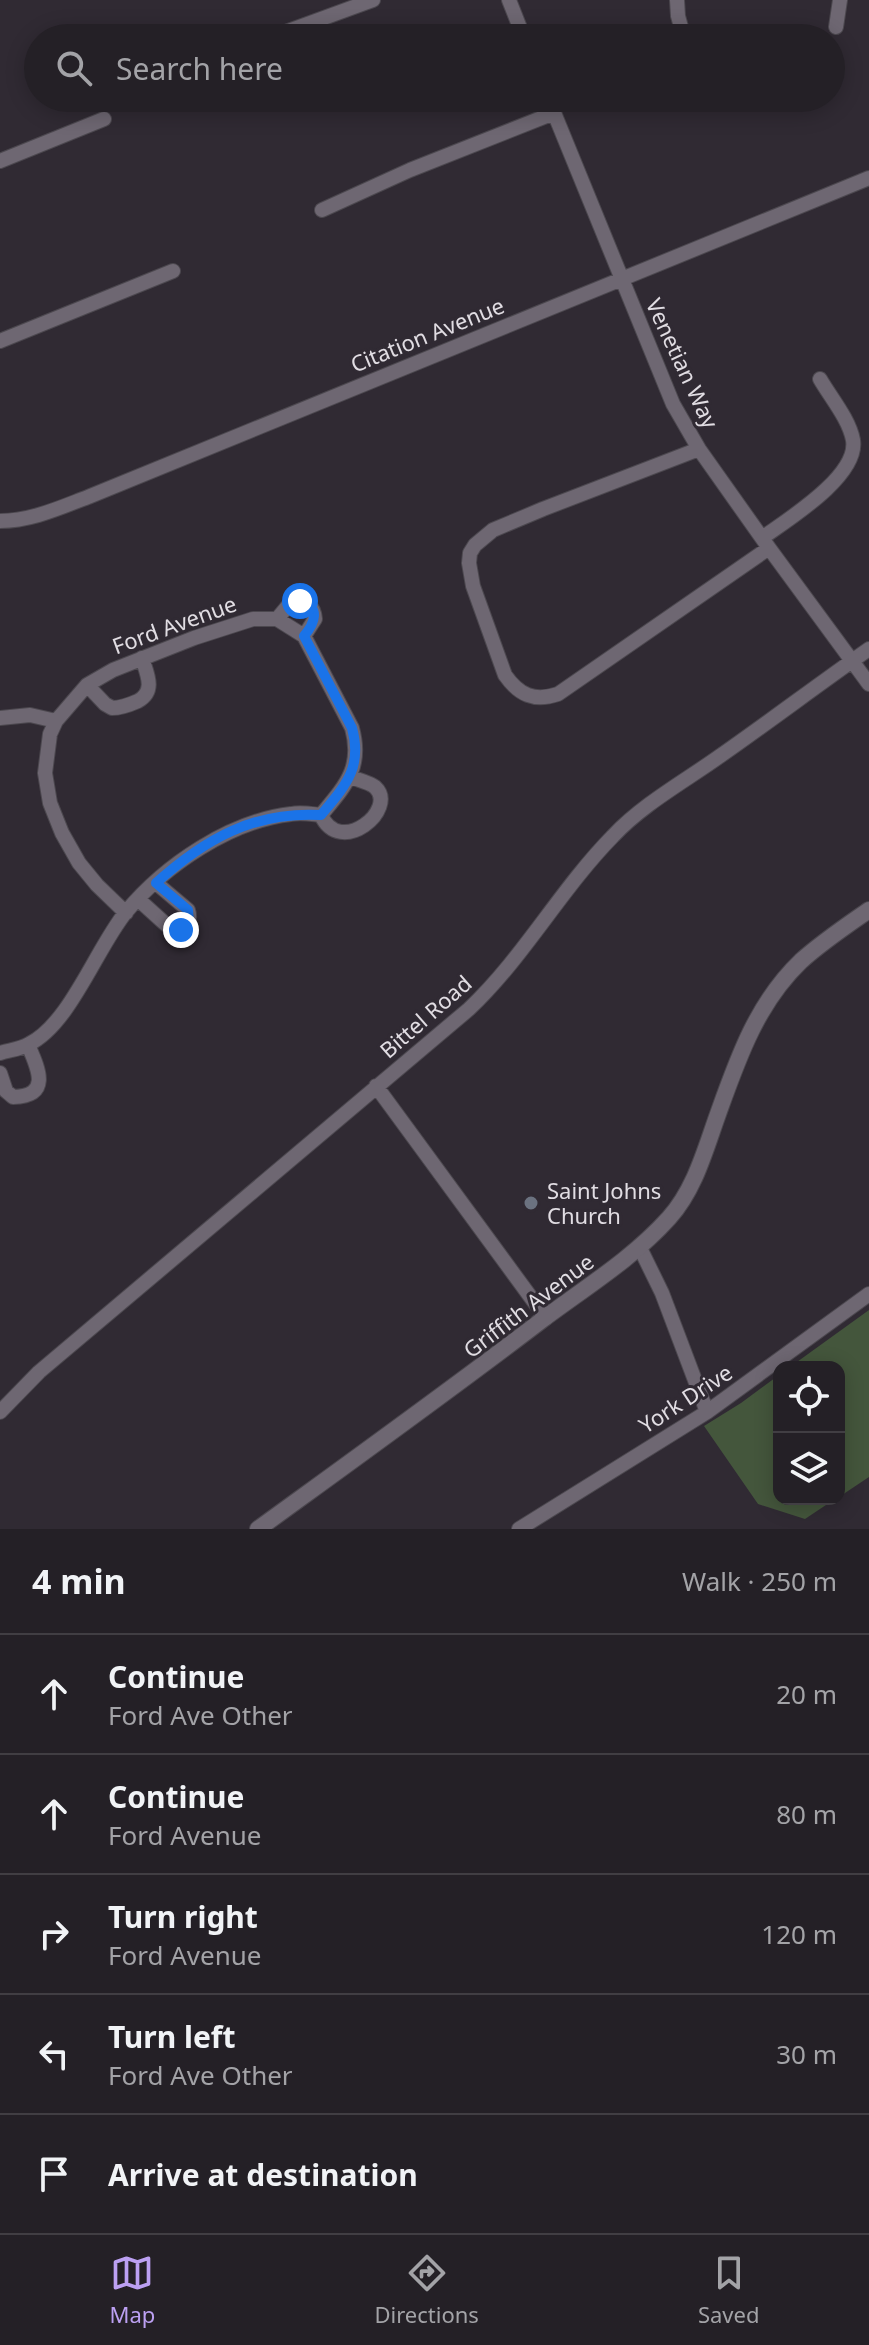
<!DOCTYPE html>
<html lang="en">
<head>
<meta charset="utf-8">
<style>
	:root { --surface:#242026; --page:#2c282e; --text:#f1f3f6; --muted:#a3a3a7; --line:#413e43; --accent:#bca0f2 }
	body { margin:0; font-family:"Noto Sans",sans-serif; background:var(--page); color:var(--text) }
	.controls { position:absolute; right:24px; bottom:24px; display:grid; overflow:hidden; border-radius:16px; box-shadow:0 4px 20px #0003 }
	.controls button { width:72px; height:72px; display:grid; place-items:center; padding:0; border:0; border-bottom:2px solid var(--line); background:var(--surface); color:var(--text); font:40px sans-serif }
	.stop { position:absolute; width:24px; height:24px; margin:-18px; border:6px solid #1a73e8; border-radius:50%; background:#fff }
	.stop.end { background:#1a73e8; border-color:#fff; box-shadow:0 2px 8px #0008 }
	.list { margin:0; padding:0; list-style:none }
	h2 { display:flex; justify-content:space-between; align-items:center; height:104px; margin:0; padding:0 32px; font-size:34px }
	h2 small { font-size:26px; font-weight:400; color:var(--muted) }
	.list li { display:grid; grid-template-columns:52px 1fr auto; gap:24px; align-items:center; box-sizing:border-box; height:120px; padding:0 32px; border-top:2px solid var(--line) }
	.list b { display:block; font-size:30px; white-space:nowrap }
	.list p { margin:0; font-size:26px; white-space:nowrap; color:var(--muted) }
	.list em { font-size:26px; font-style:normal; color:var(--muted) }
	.icon { flex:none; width:44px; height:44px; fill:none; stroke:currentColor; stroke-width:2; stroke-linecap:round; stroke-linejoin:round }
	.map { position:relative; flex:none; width:869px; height:1529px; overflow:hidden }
	.search { position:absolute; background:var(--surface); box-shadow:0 4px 20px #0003; left:24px; right:24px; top:24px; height:88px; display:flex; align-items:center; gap:20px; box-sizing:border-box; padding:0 28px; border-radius:44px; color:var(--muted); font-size:30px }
	.sheet { height:704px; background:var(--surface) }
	nav { display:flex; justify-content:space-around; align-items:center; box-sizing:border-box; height:112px; border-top:2px solid var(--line); background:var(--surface); font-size:22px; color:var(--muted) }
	nav a { display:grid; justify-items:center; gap:4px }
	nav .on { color:var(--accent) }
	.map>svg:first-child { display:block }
	.green { fill:#44563c }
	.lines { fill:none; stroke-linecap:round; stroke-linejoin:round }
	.minor-casing { stroke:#4c484f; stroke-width:16 }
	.tertiary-casing { stroke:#4c484f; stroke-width:18 }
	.minor { stroke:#6e6772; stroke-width:14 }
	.tertiary { stroke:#6e6772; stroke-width:16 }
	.route { stroke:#1a73e8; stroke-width:10 }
	.worship-dot { fill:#6b7280; stroke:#302a33; stroke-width:3 }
	.labels { text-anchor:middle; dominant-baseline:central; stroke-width:6; stroke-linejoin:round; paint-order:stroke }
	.street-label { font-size:22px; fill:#e1dde3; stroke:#302a33 }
	.poi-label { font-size:22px; fill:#e1dde3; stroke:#302a33; text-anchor:start }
</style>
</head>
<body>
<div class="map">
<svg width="869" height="1529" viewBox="0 0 869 1529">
	<rect width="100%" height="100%" fill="#302a33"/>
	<path class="green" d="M869,1310V1477L839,1497V1367H790Z
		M779,1375V1499H835L805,1519L758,1504L704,1426L741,1403Z"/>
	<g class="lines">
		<g class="minor-casing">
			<path id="minor" d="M509,0L524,38
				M677,0L678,16L684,38
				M836,27L840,0
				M269,38L373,0
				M548,98L673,404L699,449L769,548L869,684
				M0,161L104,119
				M322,210L410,170L554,113
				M0,341L173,271
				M699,449L543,509L493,530L475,545L470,553L469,563L473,586L505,675C519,695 534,702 558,694L769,548
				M0,521C31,521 59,508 88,497L869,178
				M762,538C787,520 859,476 853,440C849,419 831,398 820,379
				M277,619L287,607L294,602C306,600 314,606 315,619L304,636
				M87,685L105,704L112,708C121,708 129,705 138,701C156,691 147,674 142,658
				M0,718L30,715L56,721
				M321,815C340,858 399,809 375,787C369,782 358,780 351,777
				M139,900L171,929C184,932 192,923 188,910L156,883
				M0,1053C10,1050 21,1049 29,1044C70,1024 97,947 126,912C165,865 230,821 291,814C301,812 311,814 321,815C345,786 363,768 352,728L304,636L277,619H253L194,638L113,670L87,685L56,721L50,734L45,773L50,803L62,833L79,863L97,885L126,913
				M0,1073L6,1091L13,1097C52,1096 38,1068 28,1045
				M376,1086L546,1318
				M640,1248L662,1293L707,1412
				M0,1412L39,1372L469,1009C524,957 560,890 613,836C643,804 685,781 720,756C770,721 819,684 869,649
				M519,1529L707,1412L869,1294"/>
		</g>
		<g class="tertiary-casing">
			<path id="tertiary" d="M258,1529C353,1460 449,1391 542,1320C586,1287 632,1259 669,1218C695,1189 705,1150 718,1114C738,1058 757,1003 801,961C822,942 846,926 869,910"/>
		</g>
		<use href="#minor" class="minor"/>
		<use href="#tertiary" class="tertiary"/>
	</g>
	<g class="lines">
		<path class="route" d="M181,930L189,922L188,910L156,883C205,839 254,811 321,815C345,786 363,768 352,728L304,636C315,623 321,607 300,601"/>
	</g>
	<circle class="worship-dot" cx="531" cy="1203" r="8"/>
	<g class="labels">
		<g class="street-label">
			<text transform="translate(427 334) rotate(-22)">Citation Avenue</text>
			<text transform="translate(683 363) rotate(65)">Venetian Way</text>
			<text transform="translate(174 624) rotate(-20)">Ford Avenue</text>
			<text transform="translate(425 1016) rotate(-41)">Bittel Road</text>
			<text transform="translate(528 1305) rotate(-37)">Griffith Avenue</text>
			<text transform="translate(685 1398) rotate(-33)">York Drive</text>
		</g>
		<g class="poi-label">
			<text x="547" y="1190">Saint Johns<tspan x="547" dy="25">Church</tspan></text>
		</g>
	</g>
</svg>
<div class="controls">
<button><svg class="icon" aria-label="locate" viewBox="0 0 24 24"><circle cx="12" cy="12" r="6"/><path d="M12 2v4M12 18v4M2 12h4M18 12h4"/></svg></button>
<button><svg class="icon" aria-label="layers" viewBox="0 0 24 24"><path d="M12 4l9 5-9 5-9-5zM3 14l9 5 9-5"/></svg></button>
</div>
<div class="stop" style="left:300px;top:601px"></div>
<div class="stop end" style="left:181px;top:930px"></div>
<div class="search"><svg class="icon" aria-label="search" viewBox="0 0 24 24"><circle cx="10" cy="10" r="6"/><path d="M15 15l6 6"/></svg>Search here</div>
</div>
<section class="sheet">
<h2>4 min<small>Walk · 250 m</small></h2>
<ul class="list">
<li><svg class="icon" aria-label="ahead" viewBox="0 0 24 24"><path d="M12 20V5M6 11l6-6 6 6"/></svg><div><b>Continue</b><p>Ford Ave Other</p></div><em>20 m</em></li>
<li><svg class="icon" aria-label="ahead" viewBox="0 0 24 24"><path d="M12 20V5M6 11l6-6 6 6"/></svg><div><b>Continue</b><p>Ford Avenue</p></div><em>80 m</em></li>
<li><svg class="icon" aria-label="right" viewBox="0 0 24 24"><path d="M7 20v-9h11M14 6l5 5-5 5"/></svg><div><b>Turn right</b><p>Ford Avenue</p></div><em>120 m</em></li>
<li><svg class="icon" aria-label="left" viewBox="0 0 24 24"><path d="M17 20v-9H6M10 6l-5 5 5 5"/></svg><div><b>Turn left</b><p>Ford Ave Other</p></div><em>30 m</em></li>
<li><svg class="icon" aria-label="arrive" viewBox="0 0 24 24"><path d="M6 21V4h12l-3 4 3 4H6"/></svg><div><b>Arrive at destination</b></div></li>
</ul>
</section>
<nav>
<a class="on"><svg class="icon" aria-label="map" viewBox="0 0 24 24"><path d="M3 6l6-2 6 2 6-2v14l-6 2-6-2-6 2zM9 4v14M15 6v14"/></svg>Map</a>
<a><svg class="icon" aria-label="directions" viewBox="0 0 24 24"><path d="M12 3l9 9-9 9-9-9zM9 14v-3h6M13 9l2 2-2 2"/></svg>Directions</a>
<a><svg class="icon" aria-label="saved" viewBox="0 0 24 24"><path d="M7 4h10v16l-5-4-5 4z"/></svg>Saved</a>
</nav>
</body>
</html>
